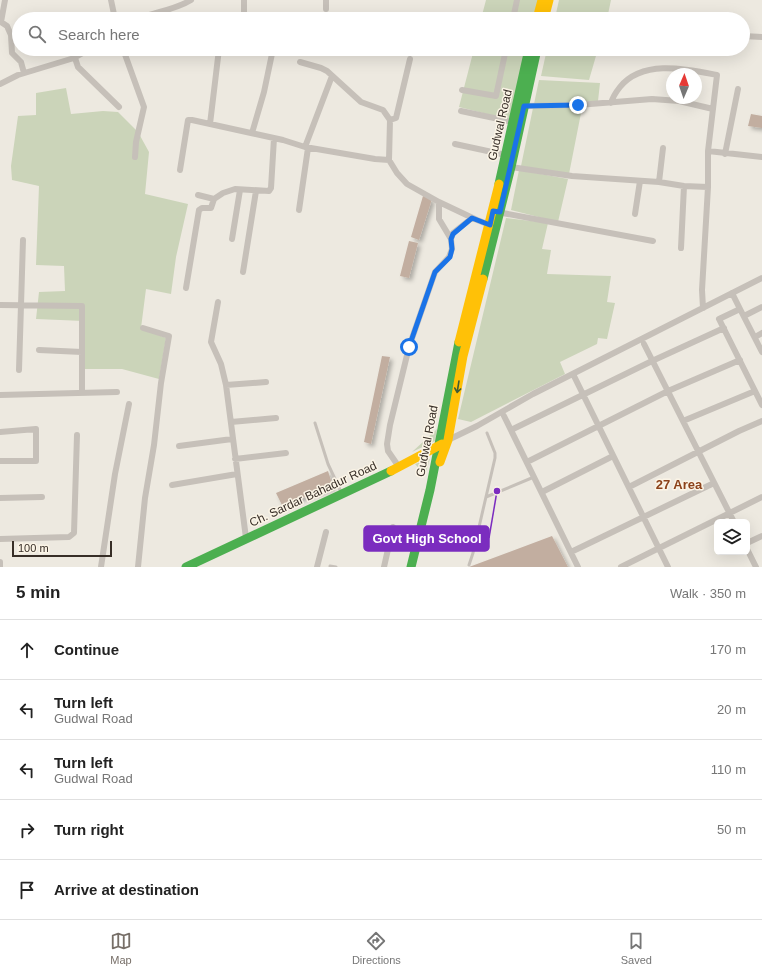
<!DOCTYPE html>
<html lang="en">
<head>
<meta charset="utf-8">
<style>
	:root { --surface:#fff; --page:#f6f6f6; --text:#222; --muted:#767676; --line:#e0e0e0; --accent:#776f68 }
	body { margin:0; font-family:Helvetica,sans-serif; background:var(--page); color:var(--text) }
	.controls { position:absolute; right:12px; bottom:12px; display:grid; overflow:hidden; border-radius:6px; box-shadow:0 4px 16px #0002 }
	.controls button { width:36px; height:36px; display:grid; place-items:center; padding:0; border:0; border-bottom:1px solid var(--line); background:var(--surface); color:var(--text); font:20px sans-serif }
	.compass { position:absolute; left:666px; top:68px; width:36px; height:36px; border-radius:50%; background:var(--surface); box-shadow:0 4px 16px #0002; rotate:2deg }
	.scale { position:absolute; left:12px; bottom:10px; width:100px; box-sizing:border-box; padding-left:4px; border:2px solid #372e27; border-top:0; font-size:11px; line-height:14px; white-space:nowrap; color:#372e27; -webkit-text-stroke:3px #fbf4e6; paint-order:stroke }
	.stop { position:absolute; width:12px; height:12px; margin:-9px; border:3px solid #1a73e8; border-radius:50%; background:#fff }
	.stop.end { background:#1a73e8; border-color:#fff; box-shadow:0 1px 4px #0008 }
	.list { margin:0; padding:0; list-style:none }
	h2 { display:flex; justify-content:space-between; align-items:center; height:52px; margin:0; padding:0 16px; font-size:17px }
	h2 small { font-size:13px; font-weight:400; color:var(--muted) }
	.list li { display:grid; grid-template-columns:26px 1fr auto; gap:12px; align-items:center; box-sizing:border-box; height:60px; padding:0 16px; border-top:1px solid var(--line) }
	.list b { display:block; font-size:15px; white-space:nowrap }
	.list p { margin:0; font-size:13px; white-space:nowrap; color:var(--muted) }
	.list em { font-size:13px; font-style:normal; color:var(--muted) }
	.icon { flex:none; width:22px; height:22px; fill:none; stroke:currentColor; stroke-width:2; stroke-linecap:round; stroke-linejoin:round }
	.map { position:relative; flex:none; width:762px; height:567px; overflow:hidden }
	.search { position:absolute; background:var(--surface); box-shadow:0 4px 16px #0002; left:12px; right:12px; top:12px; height:44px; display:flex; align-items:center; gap:10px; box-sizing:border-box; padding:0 14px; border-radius:22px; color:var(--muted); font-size:15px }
	.sheet { height:352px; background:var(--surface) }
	nav { display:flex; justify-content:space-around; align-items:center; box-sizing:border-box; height:56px; border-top:1px solid var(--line); background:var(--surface); font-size:11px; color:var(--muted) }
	nav a { display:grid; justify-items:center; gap:2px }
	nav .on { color:var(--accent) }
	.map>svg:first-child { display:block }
	.green { fill:#cbd4b9 }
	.building { fill:#c2aea0; filter:url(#shadow) }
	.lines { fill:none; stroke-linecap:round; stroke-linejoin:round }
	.lane { stroke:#c6c0b9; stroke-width:3 }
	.street { stroke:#c6c0b9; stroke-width:6 }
	.fast { stroke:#4caf50; stroke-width:9 }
	.slow { stroke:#ffc107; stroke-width:9 }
	.oneway { stroke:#3e5b35 }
	.route { stroke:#1a73e8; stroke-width:5 }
	.labels { text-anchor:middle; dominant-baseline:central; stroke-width:3; stroke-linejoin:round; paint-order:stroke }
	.street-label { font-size:12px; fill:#372e27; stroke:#fbf4e6 }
	.neighbourhood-label { font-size:13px; font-weight:bold; fill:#8c421a; stroke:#fbf4e6 }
	.leader { fill:none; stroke:#7b2cbf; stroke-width:1.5 }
	.callout-dot { fill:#7b2cbf; stroke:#fbf4e6; stroke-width:1.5 }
	.callout { fill:#7b2cbf; stroke:#7b2cbf; stroke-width:1.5 }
	.callout-label { font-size:13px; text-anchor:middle; font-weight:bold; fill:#fff }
</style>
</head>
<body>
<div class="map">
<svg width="762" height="567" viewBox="0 0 762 567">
	<defs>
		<filter id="shadow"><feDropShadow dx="3" dy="3" stdDeviation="2" flood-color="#0004"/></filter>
	</defs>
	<rect width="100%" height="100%" fill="#ede9e0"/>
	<path class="green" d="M486,0H539L534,19H481Z
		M559,0H611L607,19L555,18Z
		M474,49H527L510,118L507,119L459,107Z
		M547,49H598L589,80L541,76Z
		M539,80L600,83L598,101L534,104Z
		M66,88L71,114L103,111L118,112L138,132L149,152L145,194L188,204L176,257L171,294L146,289L141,328L166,338L159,379L122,369H83L84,321L36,319L39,292L65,291L64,266L36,265L39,186L12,180L11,166L18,116L36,115V93Z
		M533,108H582L569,174L521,166Z
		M519,170L568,179L558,222L511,210Z
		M506,218L548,223L542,249L551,250L547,274L611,276L607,302L615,303L607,339L598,338L597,344L560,362L565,374L471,422L458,419Z
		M437,429L435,441L412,452Z
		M430,459L425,475L415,464Z"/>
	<path class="building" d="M751,114L762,116V128L748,126Z
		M423,196L432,199L419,240L411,237Z
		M409,241L418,243L409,278L400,276Z
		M382,356L390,357L371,444L364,442Z
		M328,471L333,487L282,505L276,493Z
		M552,536L568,567H469Z"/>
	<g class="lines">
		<path class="lane" d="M315,423L328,464L341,492
			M486,497L534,477
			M469,565L473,553L495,458V453L487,433
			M330,566L336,567"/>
		<path class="street" d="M5,0L1,22L7,26L11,35L12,53L21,62L24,73
			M111,0L115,19
			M244,0V19
			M326,0V9
			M137,19C155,12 175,10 191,0
			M513,19L517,0
			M743,36L762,37
			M72,49L78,67L119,107
			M123,49L144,107L136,142L135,157
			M300,62L321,68L327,71L361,102L383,110L390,120
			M0,84L18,75L74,58L90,49
			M462,90L496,96L506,49
			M611,103C613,96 616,92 620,87C643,59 686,69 717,75L708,151V187L702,290L703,308
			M524,106L578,105L652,99L679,101L713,109
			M461,111L513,122
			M210,124L219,49
			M252,133L264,92L273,49
			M455,144L506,155
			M305,147L332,76
			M708,151L762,157
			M725,154L738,89
			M389,160L390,120L396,118L410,59
			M511,167L572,176L659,182L663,148
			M180,170L188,120H192L283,140L305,147L375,159L389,160L397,173L407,184L439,202L477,220L490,225
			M659,182L684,186L708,187
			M198,195L214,199L223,193L235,189L269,191L271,188L274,138
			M299,210L308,148
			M497,212L653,241
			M635,214L640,181
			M232,239L240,190
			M451,239L453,233L472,218
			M681,248L684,186
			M243,272L256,191
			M186,288L199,210L202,208H211L214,199
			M732,293L740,309
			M218,302L211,342L221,364L226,385L246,538
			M0,305L82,306V393
			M744,316L762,307
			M755,337L762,333
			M644,344L734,522
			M39,350L82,352
			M762,352L740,309L719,319L762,405
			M19,370L23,240
			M574,376L668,567
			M226,385L266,382
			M0,395L117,392
			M504,416L578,567
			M683,421L755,391
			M231,422L276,418
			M511,430L652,361L724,328
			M0,432L36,429V461H0
			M448,440L477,426L533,394L762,278
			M179,446L232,439
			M235,459L286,453
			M527,462L668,391L740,360
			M399,467L388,451L387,444L390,425L409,347L435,272L449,257L452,249L451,239L439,219V202
			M172,485L237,474
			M629,487L739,431L762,421
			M542,492L613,456
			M0,498L42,497
			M0,539L69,537L74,533L77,435
			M747,543L762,536
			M747,549L756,567
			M571,552L714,483
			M0,562V567
			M101,567L115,474L129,404
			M138,567L145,498L154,445L161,383L169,336L143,328
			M317,567L326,532
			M384,567L393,527
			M621,567L762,497"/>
		<path class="fast" d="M499,184L529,49
			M483,279L511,167L537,49
			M186,567L391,471
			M411,567L430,490L459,342"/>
		<path class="slow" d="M537,19L542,0
			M544,19L549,0
			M459,342L499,184
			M440,462L448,440L463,356L483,279
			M391,471L442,444"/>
	</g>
	<defs><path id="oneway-shaft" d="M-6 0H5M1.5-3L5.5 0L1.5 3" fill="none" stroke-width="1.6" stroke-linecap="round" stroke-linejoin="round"/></defs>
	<use class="oneway" href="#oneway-shaft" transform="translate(458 387) rotate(99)"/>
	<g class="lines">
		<path class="route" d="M409,347L435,272L450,257L452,249L451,239L453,234L472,218L490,225L493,211L500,212L524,106L578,105"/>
	</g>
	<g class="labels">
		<g class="street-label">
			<text transform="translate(500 125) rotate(-77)">Gudwal Road</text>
			<text transform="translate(427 441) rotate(-79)">Gudwal Road</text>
			<text transform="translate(313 494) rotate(-25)">Ch. Sardar Bahadur Road</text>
		</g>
		<g class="neighbourhood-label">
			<text x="679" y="484">27 Area</text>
		</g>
	</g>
	<path class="leader" d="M497 491L489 538"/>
	<circle class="callout-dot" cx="497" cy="491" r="4"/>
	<rect class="callout" x="364" y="526" width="125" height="25" rx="4"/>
	<g class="callout-label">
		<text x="427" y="543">Govt High School</text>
	</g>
</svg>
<div class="controls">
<button><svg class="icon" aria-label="layers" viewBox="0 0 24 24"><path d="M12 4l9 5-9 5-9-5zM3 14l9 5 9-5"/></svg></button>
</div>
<svg class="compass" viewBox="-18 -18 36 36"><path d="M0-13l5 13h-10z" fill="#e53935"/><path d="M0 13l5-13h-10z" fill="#767676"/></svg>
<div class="scale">100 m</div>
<div class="stop" style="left:409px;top:347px"></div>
<div class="stop end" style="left:578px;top:105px"></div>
<div class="search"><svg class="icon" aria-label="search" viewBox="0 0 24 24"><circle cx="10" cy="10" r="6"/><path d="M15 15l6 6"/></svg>Search here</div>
</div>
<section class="sheet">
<h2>5 min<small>Walk · 350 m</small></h2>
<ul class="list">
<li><svg class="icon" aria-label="ahead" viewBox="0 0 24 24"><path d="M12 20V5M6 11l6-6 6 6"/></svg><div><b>Continue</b></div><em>170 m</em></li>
<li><svg class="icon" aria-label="left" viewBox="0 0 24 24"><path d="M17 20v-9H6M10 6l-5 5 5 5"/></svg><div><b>Turn left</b><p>Gudwal Road</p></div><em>20 m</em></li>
<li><svg class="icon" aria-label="left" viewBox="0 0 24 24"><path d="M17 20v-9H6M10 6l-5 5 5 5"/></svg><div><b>Turn left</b><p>Gudwal Road</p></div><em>110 m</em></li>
<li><svg class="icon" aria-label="right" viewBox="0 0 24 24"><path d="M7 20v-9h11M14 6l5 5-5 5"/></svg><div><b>Turn right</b></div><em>50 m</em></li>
<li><svg class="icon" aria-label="arrive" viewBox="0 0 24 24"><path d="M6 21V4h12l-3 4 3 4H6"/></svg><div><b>Arrive at destination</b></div></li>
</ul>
</section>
<nav>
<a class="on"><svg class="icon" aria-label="map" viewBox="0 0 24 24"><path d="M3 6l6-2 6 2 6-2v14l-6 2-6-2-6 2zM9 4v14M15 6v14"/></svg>Map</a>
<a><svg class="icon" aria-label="directions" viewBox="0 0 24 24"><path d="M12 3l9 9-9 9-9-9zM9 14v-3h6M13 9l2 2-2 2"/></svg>Directions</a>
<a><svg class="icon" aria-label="saved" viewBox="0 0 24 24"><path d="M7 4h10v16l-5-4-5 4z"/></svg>Saved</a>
</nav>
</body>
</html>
